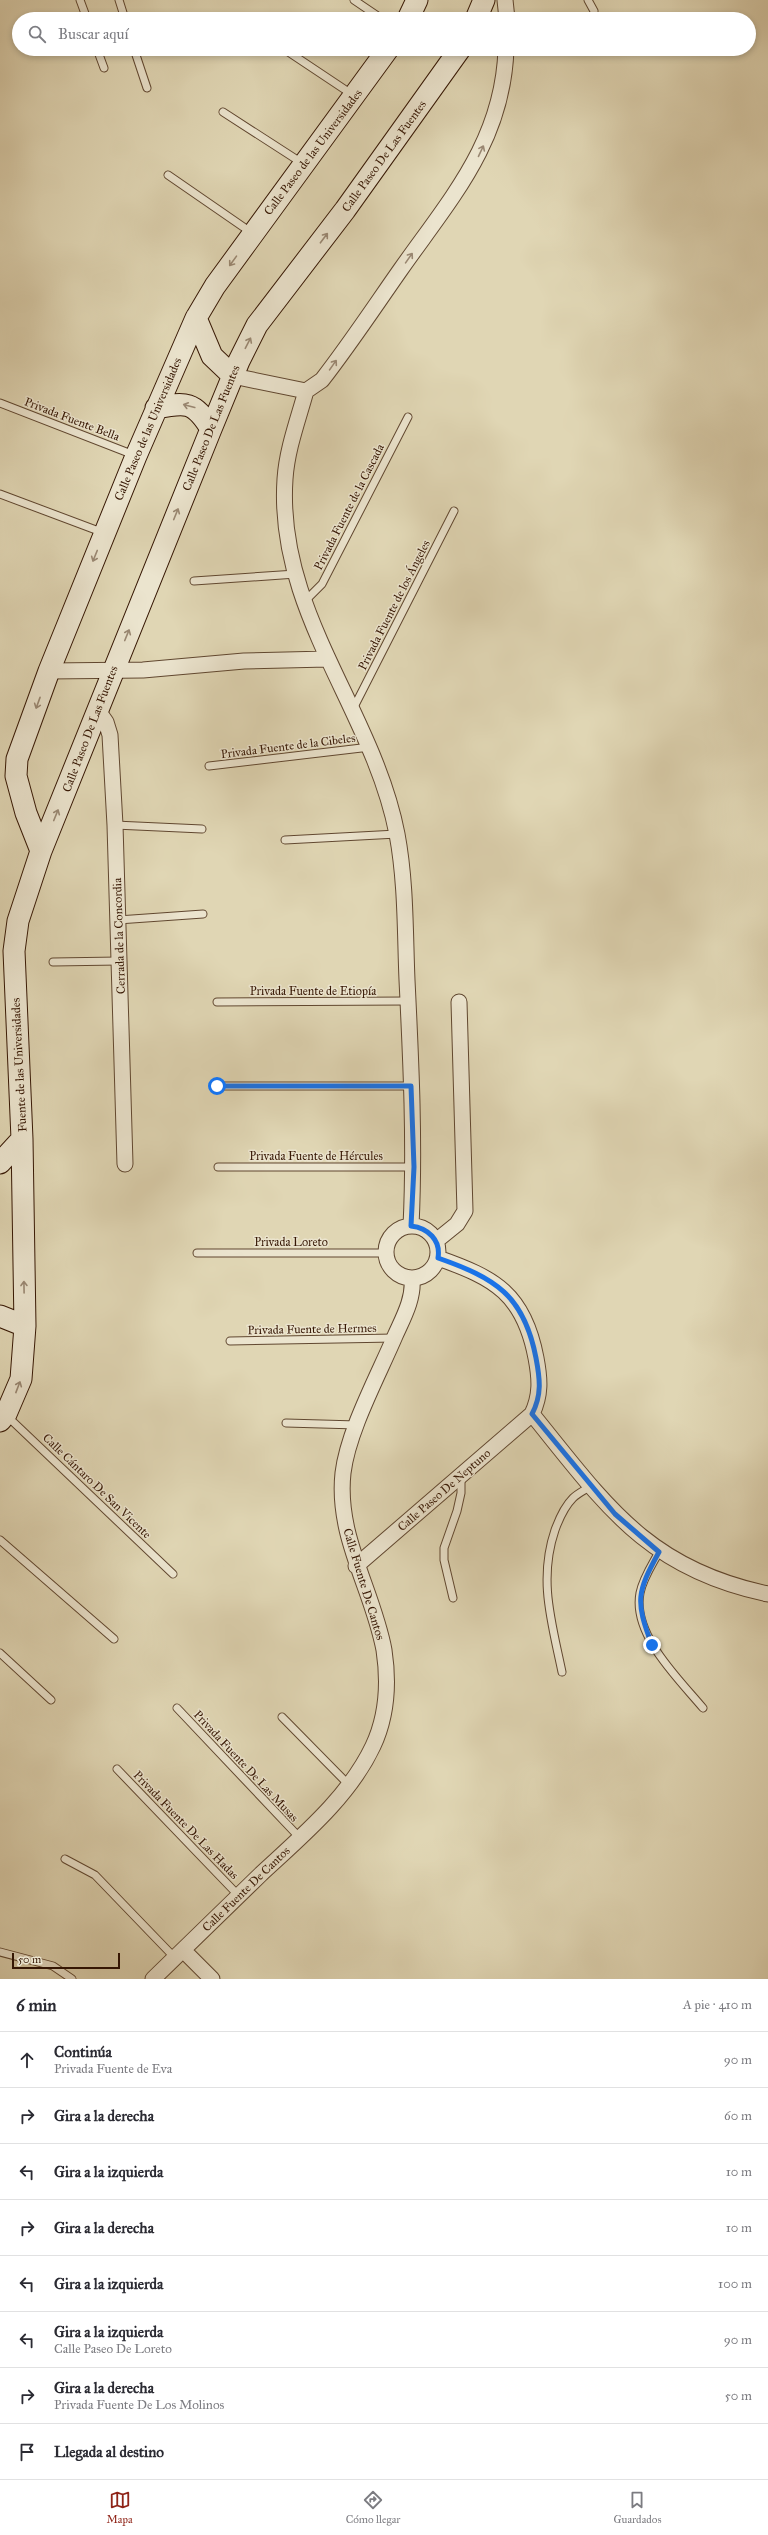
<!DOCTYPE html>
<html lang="es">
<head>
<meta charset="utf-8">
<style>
	:root { --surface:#fff; --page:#f7f7f7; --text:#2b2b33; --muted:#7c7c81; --line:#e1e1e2; --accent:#8f2418 }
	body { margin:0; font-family:"IM FELL Great Primer",serif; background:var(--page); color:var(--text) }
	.scale { position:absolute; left:12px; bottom:10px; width:108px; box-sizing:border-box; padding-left:4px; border:2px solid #361704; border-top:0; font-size:11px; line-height:14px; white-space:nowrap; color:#361704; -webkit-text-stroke:3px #ebe4ce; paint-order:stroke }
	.stop { position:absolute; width:12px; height:12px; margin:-9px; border:3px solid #1a73e8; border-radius:50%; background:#fff }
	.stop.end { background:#1a73e8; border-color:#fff; box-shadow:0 1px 4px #0008 }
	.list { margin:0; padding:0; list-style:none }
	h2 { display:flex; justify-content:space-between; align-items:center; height:52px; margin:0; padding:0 16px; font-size:17px }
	h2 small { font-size:13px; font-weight:400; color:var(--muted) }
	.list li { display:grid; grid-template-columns:26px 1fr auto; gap:12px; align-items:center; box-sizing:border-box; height:56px; padding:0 16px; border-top:1px solid var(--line) }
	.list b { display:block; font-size:15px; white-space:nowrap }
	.list p { margin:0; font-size:13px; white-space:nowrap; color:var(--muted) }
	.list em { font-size:13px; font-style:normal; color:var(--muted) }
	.icon { flex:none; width:22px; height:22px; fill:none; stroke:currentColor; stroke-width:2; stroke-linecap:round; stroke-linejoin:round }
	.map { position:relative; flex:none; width:768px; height:1979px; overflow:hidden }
	.search { position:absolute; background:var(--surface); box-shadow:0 2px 6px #0003; left:12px; right:12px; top:12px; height:44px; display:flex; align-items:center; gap:10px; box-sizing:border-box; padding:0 14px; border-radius:22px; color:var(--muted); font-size:15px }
	.sheet { height:500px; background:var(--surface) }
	nav { display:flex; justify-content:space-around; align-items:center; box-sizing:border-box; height:56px; border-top:1px solid var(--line); background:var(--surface); font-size:11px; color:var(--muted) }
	nav a { display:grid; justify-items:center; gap:2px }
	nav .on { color:var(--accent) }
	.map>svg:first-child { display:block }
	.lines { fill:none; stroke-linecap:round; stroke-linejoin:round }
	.lane-casing { stroke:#604730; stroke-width:9 }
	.street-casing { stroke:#604730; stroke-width:17 }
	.secondary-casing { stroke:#361704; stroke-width:23 }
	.lane { stroke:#ebe4ce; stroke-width:7 }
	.street { stroke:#ebe4ce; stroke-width:15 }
	.secondary { stroke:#ebe4ce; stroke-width:21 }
	.oneway { stroke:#9a8873 }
	.route { stroke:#1a73e8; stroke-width:5 }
	.labels { text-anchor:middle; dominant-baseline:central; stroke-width:3; stroke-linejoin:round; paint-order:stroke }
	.street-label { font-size:12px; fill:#361704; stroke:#ebe4ce }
</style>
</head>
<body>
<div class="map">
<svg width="768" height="1979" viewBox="0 0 768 1979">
	<rect width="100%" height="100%" fill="#e0d6b4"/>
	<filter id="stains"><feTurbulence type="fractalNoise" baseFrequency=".005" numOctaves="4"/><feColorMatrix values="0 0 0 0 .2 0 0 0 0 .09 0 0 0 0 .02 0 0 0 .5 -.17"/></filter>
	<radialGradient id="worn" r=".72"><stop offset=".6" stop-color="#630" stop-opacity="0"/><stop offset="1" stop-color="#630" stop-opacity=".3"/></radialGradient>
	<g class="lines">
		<g class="lane-casing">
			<path id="lane" d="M80,0L87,19
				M119,0L125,19
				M354,0L382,19
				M588,0L594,11
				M97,49L104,68
				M134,49L147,88
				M284,49L353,95
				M223,112L302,163
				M168,175L252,233
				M0,403L134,455
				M0,494L104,533
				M194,581L296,574
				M305,601L322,584L408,417
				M353,709L454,511
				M209,766L370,747
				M115,825L202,829
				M285,840L397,834
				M118,920L203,914
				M53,962L119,961
				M217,1002L408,1001
				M217,1086H411
				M218,1167H414
				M197,1253H386
				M230,1341L394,1338
				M7,1416L173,1574
				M286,1423L357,1425
				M0,1540L114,1639
				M659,1552C652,1565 643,1578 640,1593C632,1635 679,1679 703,1708
				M453,1598L444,1560V1548L457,1511L461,1493V1476
				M0,1653L51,1700
				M562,1672C552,1623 538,1580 555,1530C559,1519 564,1507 573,1498C578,1493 585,1490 591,1486
				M177,1708L300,1838
				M282,1717L349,1785
				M117,1769L239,1896
				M65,1859L95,1875L175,1958
				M0,1952L53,1966L72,1979"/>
		</g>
		<g class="street-casing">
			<path id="street" d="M505,0L507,19
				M233,376L306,391L322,380C350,344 375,306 401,269C451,198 503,141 506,49
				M306,391C298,420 287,449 285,479C276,612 373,710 397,834C406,882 405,932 407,980C411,1062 415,1144 411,1226
				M49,671L143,670L244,661L327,659
				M99,712L106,722L110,735L115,825L125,1164
				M386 1252a26 26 0 1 1 52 0a26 26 0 1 1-52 0Z
				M436,1241L457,1224L465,1211L459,1002
				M532,1414C605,1504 647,1569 768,1594
				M356,1566L532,1414C541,1395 540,1379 536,1358C524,1294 495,1278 438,1258
				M183,1950L212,1979
				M153,1979C189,1944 225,1909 261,1874C302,1836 349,1797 373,1746C387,1716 389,1683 384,1650C373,1590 336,1537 343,1473C348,1431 378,1376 395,1336C403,1318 414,1299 412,1278"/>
		</g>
		<g class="secondary-casing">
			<path id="secondary" d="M408,19L417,0
				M476,19L484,0
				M196,318L212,356L233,376
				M156,408C186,402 194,401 211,429
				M41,851L26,813L16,776L17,759L49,671L136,456L196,318L215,286L388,49
				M0,1163L22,1139
				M0,1316L25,1326
				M0,1421L6,1414L21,1379L25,1326L22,1139L14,951L18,921L41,851L211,429L239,361L257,325L345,210L460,49"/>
		</g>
		<use href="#lane" class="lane"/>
		<use href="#street" class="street"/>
		<use href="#secondary" class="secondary"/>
	</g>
	<defs><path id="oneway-shaft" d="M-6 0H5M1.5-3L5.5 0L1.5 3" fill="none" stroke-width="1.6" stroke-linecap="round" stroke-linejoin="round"/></defs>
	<g class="oneway">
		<use href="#oneway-shaft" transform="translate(481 151) rotate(-65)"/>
		<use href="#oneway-shaft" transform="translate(324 238) rotate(-53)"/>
		<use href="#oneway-shaft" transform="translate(409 258) rotate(-55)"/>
		<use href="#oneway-shaft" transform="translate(233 261) rotate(126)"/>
		<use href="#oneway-shaft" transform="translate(248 343) rotate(-63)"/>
		<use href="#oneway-shaft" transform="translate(333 365) rotate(-55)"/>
		<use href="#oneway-shaft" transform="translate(189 406) rotate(-165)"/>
		<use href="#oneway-shaft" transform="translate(176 514) rotate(-68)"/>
		<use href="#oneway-shaft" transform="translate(95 556) rotate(112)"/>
		<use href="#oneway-shaft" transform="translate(127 635) rotate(-68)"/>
		<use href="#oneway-shaft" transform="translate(38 703) rotate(110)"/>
		<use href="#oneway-shaft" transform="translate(56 815) rotate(-68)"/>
		<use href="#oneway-shaft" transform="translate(24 1287) rotate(-91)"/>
		<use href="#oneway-shaft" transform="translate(18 1387) rotate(-69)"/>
	</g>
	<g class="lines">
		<path class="route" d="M217,1086H411L414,1167L411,1226C428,1228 441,1240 438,1258C495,1278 524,1295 536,1358C540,1379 542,1395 532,1414L615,1514L659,1552C637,1592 635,1601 652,1645"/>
	</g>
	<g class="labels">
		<g class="street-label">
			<text transform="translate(313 152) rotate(-53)">Calle Paseo de las Universidades</text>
			<text transform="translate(384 156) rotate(-54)">Calle Paseo De Las Fuentes</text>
			<text transform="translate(72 419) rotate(21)">Privada Fuente Bella</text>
			<text transform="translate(211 428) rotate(-68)">Calle Paseo De Las Fuentes</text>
			<text transform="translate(148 429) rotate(-67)">Calle Paseo de las Universidades</text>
			<text transform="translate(349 507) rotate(-63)">Privada Fuente de la Cascada</text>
			<text transform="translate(394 605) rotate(-63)">Privada Fuente de los Ángeles</text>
			<text transform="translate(90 729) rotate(-69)">Calle Paseo De Las Fuentes</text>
			<text transform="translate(288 746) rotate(-7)">Privada Fuente de la Cibeles</text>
			<text transform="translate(119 936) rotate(-92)">Cerrada de la Concordia</text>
			<text x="313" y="991">Privada Fuente de Etiopía</text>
			<text transform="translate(19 1065) rotate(-93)">Fuente de las Universidades</text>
			<text x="316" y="1156">Privada Fuente de Hércules</text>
			<text x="291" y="1242">Privada Loreto</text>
			<text transform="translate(312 1329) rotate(-1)">Privada Fuente de Hermes</text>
			<text transform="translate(97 1486) rotate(44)">Calle Cántaro De San Vicente</text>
			<text transform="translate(444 1490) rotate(-41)">Calle Paseo De Neptuno</text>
			<text transform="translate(364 1584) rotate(73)">Calle Fuente De Cantos</text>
			<text transform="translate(246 1766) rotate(47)">Privada Fuente De Las Musas</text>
			<text transform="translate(186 1825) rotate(46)">Privada Fuente De Las Hadas</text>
			<text transform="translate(246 1889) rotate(-44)">Calle Fuente De Cantos</text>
		</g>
	</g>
	<rect width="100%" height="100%" filter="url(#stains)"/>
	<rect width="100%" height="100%" fill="url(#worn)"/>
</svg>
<div class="scale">50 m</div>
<div class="stop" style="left:217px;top:1086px"></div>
<div class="stop end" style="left:652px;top:1645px"></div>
<div class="search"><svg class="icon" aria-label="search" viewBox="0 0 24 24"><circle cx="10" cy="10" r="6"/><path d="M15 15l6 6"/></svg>Buscar aquí</div>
</div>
<section class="sheet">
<h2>6 min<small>A pie · 410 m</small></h2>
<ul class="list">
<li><svg class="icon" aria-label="ahead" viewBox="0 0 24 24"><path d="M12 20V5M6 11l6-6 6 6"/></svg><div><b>Continúa</b><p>Privada Fuente de Eva</p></div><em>90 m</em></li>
<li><svg class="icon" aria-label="right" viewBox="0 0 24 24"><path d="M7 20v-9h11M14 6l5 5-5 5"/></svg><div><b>Gira a la derecha</b></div><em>60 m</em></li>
<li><svg class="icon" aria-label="left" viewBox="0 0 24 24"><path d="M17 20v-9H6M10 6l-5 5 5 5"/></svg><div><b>Gira a la izquierda</b></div><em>10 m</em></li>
<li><svg class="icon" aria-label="right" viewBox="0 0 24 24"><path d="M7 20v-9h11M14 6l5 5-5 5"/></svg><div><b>Gira a la derecha</b></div><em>10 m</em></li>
<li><svg class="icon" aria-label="left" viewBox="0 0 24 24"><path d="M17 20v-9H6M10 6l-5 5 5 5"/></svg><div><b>Gira a la izquierda</b></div><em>100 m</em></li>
<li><svg class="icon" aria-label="left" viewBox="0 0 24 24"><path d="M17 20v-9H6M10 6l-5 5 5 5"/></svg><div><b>Gira a la izquierda</b><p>Calle Paseo De Loreto</p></div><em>90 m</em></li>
<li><svg class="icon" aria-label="right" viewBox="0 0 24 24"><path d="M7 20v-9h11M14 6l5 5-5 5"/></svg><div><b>Gira a la derecha</b><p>Privada Fuente De Los Molinos</p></div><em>50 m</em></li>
<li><svg class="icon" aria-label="arrive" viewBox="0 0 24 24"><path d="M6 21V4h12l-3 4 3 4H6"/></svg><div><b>Llegada al destino</b></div></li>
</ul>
</section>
<nav>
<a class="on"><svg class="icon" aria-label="map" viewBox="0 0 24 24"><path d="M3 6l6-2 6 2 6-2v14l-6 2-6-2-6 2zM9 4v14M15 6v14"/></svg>Mapa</a>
<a><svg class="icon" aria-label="directions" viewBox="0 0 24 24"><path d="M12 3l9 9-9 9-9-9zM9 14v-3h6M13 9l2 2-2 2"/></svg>Cómo llegar</a>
<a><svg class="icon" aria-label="saved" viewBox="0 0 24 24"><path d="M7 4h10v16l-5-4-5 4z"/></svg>Guardados</a>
</nav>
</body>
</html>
